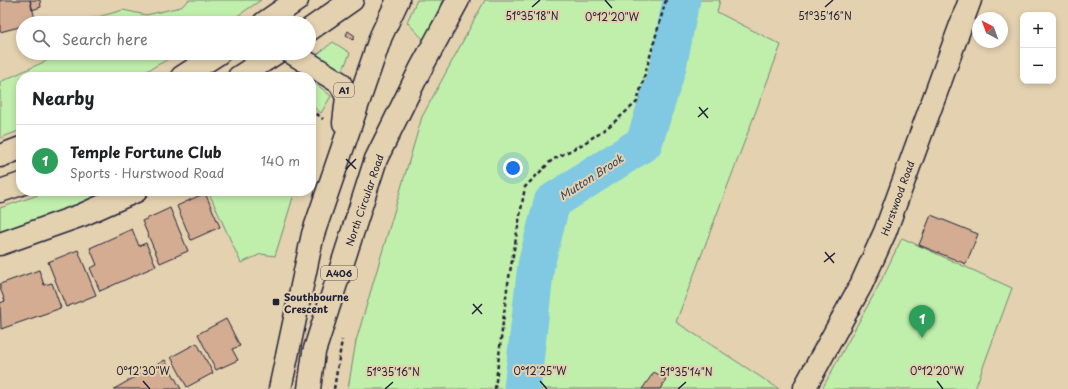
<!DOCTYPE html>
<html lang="en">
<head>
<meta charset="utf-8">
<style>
	:root { --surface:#fff; --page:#f6f6f6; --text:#202124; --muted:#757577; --line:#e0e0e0; --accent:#22223b }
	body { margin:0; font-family:"Playpen Sans",sans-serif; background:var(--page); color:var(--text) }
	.controls { position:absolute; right:12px; top:12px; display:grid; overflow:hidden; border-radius:8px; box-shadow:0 2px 6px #0003 }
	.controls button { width:36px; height:36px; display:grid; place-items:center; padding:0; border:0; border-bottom:1px solid var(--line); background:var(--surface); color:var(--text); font:20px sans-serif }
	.compass { position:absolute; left:972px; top:12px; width:36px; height:36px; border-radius:50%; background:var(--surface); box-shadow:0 2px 6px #0003; rotate:319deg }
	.you { position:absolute; left:513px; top:168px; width:14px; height:14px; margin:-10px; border:3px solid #fff; border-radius:50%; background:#1a73e8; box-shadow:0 0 0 6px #1a73e833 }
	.badge { display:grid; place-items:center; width:26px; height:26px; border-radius:50%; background:var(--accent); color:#fff; font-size:13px; font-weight:700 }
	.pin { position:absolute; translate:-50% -33px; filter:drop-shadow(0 1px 2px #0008) }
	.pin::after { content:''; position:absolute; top:21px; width:14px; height:12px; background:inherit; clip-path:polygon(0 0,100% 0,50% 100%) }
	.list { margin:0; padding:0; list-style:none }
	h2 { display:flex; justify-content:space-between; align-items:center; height:52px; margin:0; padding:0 16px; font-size:17px }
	h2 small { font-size:13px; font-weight:400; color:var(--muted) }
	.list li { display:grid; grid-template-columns:26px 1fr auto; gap:12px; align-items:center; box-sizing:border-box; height:72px; padding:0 16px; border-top:1px solid var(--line) }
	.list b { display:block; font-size:15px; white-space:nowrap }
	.list p { margin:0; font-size:13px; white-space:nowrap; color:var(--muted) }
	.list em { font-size:13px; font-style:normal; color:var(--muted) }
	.icon { flex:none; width:22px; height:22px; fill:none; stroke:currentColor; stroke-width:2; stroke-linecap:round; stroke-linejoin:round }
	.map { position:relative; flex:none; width:1068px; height:389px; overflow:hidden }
	.search { position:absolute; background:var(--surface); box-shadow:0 2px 6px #0003; left:16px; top:16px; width:300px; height:44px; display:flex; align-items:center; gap:10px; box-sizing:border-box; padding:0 14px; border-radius:22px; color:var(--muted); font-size:15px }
	.panel { position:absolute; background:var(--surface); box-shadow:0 2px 6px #0003; left:16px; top:72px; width:300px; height:124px; border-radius:16px }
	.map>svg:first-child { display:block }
	.green { fill:#c0eeab; stroke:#718873 }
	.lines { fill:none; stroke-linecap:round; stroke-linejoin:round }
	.river { stroke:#81c9e2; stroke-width:37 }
	.building { fill:#d3ac92; stroke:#22223b }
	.minor-casing { stroke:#22223b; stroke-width:25 }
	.highway-casing { stroke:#22223b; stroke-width:25 }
	.path { stroke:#22223b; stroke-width:2.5; stroke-dasharray:4 3; stroke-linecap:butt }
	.minor { stroke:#e3d1af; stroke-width:22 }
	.highway { stroke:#e3d1af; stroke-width:22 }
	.ticks { fill:none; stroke:#22223b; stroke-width:1.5 }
	.poi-dot { fill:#22223b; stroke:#e3d1af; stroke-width:1.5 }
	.labels { text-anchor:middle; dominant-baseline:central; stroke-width:4; stroke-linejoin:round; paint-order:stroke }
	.shield { fill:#e3d1af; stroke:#5c565e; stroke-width:1 }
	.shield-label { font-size:9px; font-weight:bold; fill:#22223b }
	.street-label { font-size:10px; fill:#22223b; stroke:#e3d1af }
	.poi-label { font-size:10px; font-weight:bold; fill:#22223b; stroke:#e3d1af; text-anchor:start }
	.water-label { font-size:11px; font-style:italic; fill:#35435c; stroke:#e3d1af }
	.ticks-label { font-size:10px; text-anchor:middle; fill:#22223b; stroke:#e3d1af; stroke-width:4; stroke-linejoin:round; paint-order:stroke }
</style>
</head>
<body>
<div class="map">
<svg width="1068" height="389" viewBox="0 0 1068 389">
	<rect width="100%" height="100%" fill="#e3d1af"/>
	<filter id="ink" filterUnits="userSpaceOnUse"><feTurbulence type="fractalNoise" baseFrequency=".025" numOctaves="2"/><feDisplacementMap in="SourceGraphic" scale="8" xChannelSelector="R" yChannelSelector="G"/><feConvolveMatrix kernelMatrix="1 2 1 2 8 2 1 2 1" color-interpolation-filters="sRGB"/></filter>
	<g filter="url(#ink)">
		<path class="green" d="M189,0H261L227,23H87L91,19L123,10L146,15L181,7Z
			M417,0H443L424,40L407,22Z
			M485,0H720L717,12L781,45L676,322L779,389H348L356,341L422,117Z
			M333,42L350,53L342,72L314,57Z
			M61,53H179L136,77H21V130L0,138V82L59,55Z
			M311,80L331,96L321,113L311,105Z
			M50,191H115L0,234V208Z
			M208,191H295L275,256L261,254L241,263Z
			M902,238L1012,288L975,389H822L878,287Z"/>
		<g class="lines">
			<path class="river" d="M522,389L536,265L552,202L644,143L668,67L680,6L682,0"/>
		</g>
		<path class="building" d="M0,0H30L36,22L23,23V26L0,32Z
			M30,0H40L41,7L32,10Z
			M348,31L355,36L353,40L346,35Z
			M205,193L220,227L191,240L177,206Z
			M170,208L188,251L160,263L142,221Z
			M931,215L978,234L966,264L919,245Z
			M132,229L139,246L146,243L156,266L100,291L90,268L97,265L90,248Z
			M78,250L96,295L66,307L48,262Z
			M39,270L44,285L52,283L61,308L1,329L0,303L5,301L0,288V284Z
			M226,319L240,346L232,349L238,360L216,370L198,334Z
			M197,343L213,373L187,387L171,357Z
			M165,360L181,389H114Z
			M654,372L666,379L660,389H642Z"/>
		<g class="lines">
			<g class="minor-casing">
				<path id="minor" d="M0,244L82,215L136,191
					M805,387L861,285L885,232L970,0"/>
			</g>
			<g class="highway-casing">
				<path id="highway" d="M264,23L297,0
					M309,30L352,0
					M292,53L340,83L347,97L344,123
					M182,77L219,53
					M239,77L276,53
					M0,156L21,148
					M0,191L21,184
					M280,389L313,234L381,36L398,0
					M309,389L314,352L376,159L420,70L458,0"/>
			</g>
			<path class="path" d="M311,109L323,119
				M334,389L342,340
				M495,389L507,289L525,187L552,160L583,144L612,124L637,102L666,0"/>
			<use href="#minor" class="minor"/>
			<use href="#highway" class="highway"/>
		</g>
	</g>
	<path class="ticks" d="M605,0L612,8M532,7L540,0M825,7L833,0M699,107L708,118M698,117L708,108M346,159L356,169M346,169L356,159M825,252L834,263M824,262L835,253M473,304L482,314M472,314L482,304M143,381L150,389M540,381L547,389M937,381L943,389M385,389L393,382M678,389L686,382"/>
	<rect class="poi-dot" x="272" y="298" width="8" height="8" rx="2"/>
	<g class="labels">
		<g class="shield">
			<rect x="334" y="83" width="20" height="14" rx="3"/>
			<rect x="321" y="266" width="36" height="14" rx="3"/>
		</g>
		<g class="shield-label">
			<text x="344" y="90">A1</text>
			<text x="339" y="273">A406</text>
		</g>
		<g class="street-label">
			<text transform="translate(897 198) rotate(-70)">Hurstwood Road</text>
			<text transform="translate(364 200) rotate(-71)">North Circular Road</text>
		</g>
		<g class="poi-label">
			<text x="284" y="296">Southbourne<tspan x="284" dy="12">Crescent</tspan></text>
		</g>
		<g class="water-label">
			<text transform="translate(591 177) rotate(-33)">Mutton Brook</text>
		</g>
	</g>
	<g class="ticks-label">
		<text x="532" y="20">51°35'18"N</text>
		<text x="825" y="20">51°35'16"N</text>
		<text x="612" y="21">0°12'20"W</text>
		<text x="143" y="375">0°12'30"W</text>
		<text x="540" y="375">0°12'25"W</text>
		<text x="937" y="375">0°12'20"W</text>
		<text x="393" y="376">51°35'16"N</text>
		<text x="686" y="376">51°35'14"N</text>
	</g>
</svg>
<div class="controls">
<button>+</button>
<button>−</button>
</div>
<svg class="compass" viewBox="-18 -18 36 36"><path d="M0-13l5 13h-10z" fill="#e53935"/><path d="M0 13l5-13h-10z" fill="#757577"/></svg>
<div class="you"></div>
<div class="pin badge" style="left:922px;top:338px;background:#2e9e5b">1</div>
<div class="search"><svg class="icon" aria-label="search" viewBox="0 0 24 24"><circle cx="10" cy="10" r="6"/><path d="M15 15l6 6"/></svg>Search here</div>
<section class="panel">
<h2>Nearby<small></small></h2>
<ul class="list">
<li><span class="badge" style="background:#2e9e5b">1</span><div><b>Temple Fortune Club</b><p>Sports · Hurstwood Road</p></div><em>140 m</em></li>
</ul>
</section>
</div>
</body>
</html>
